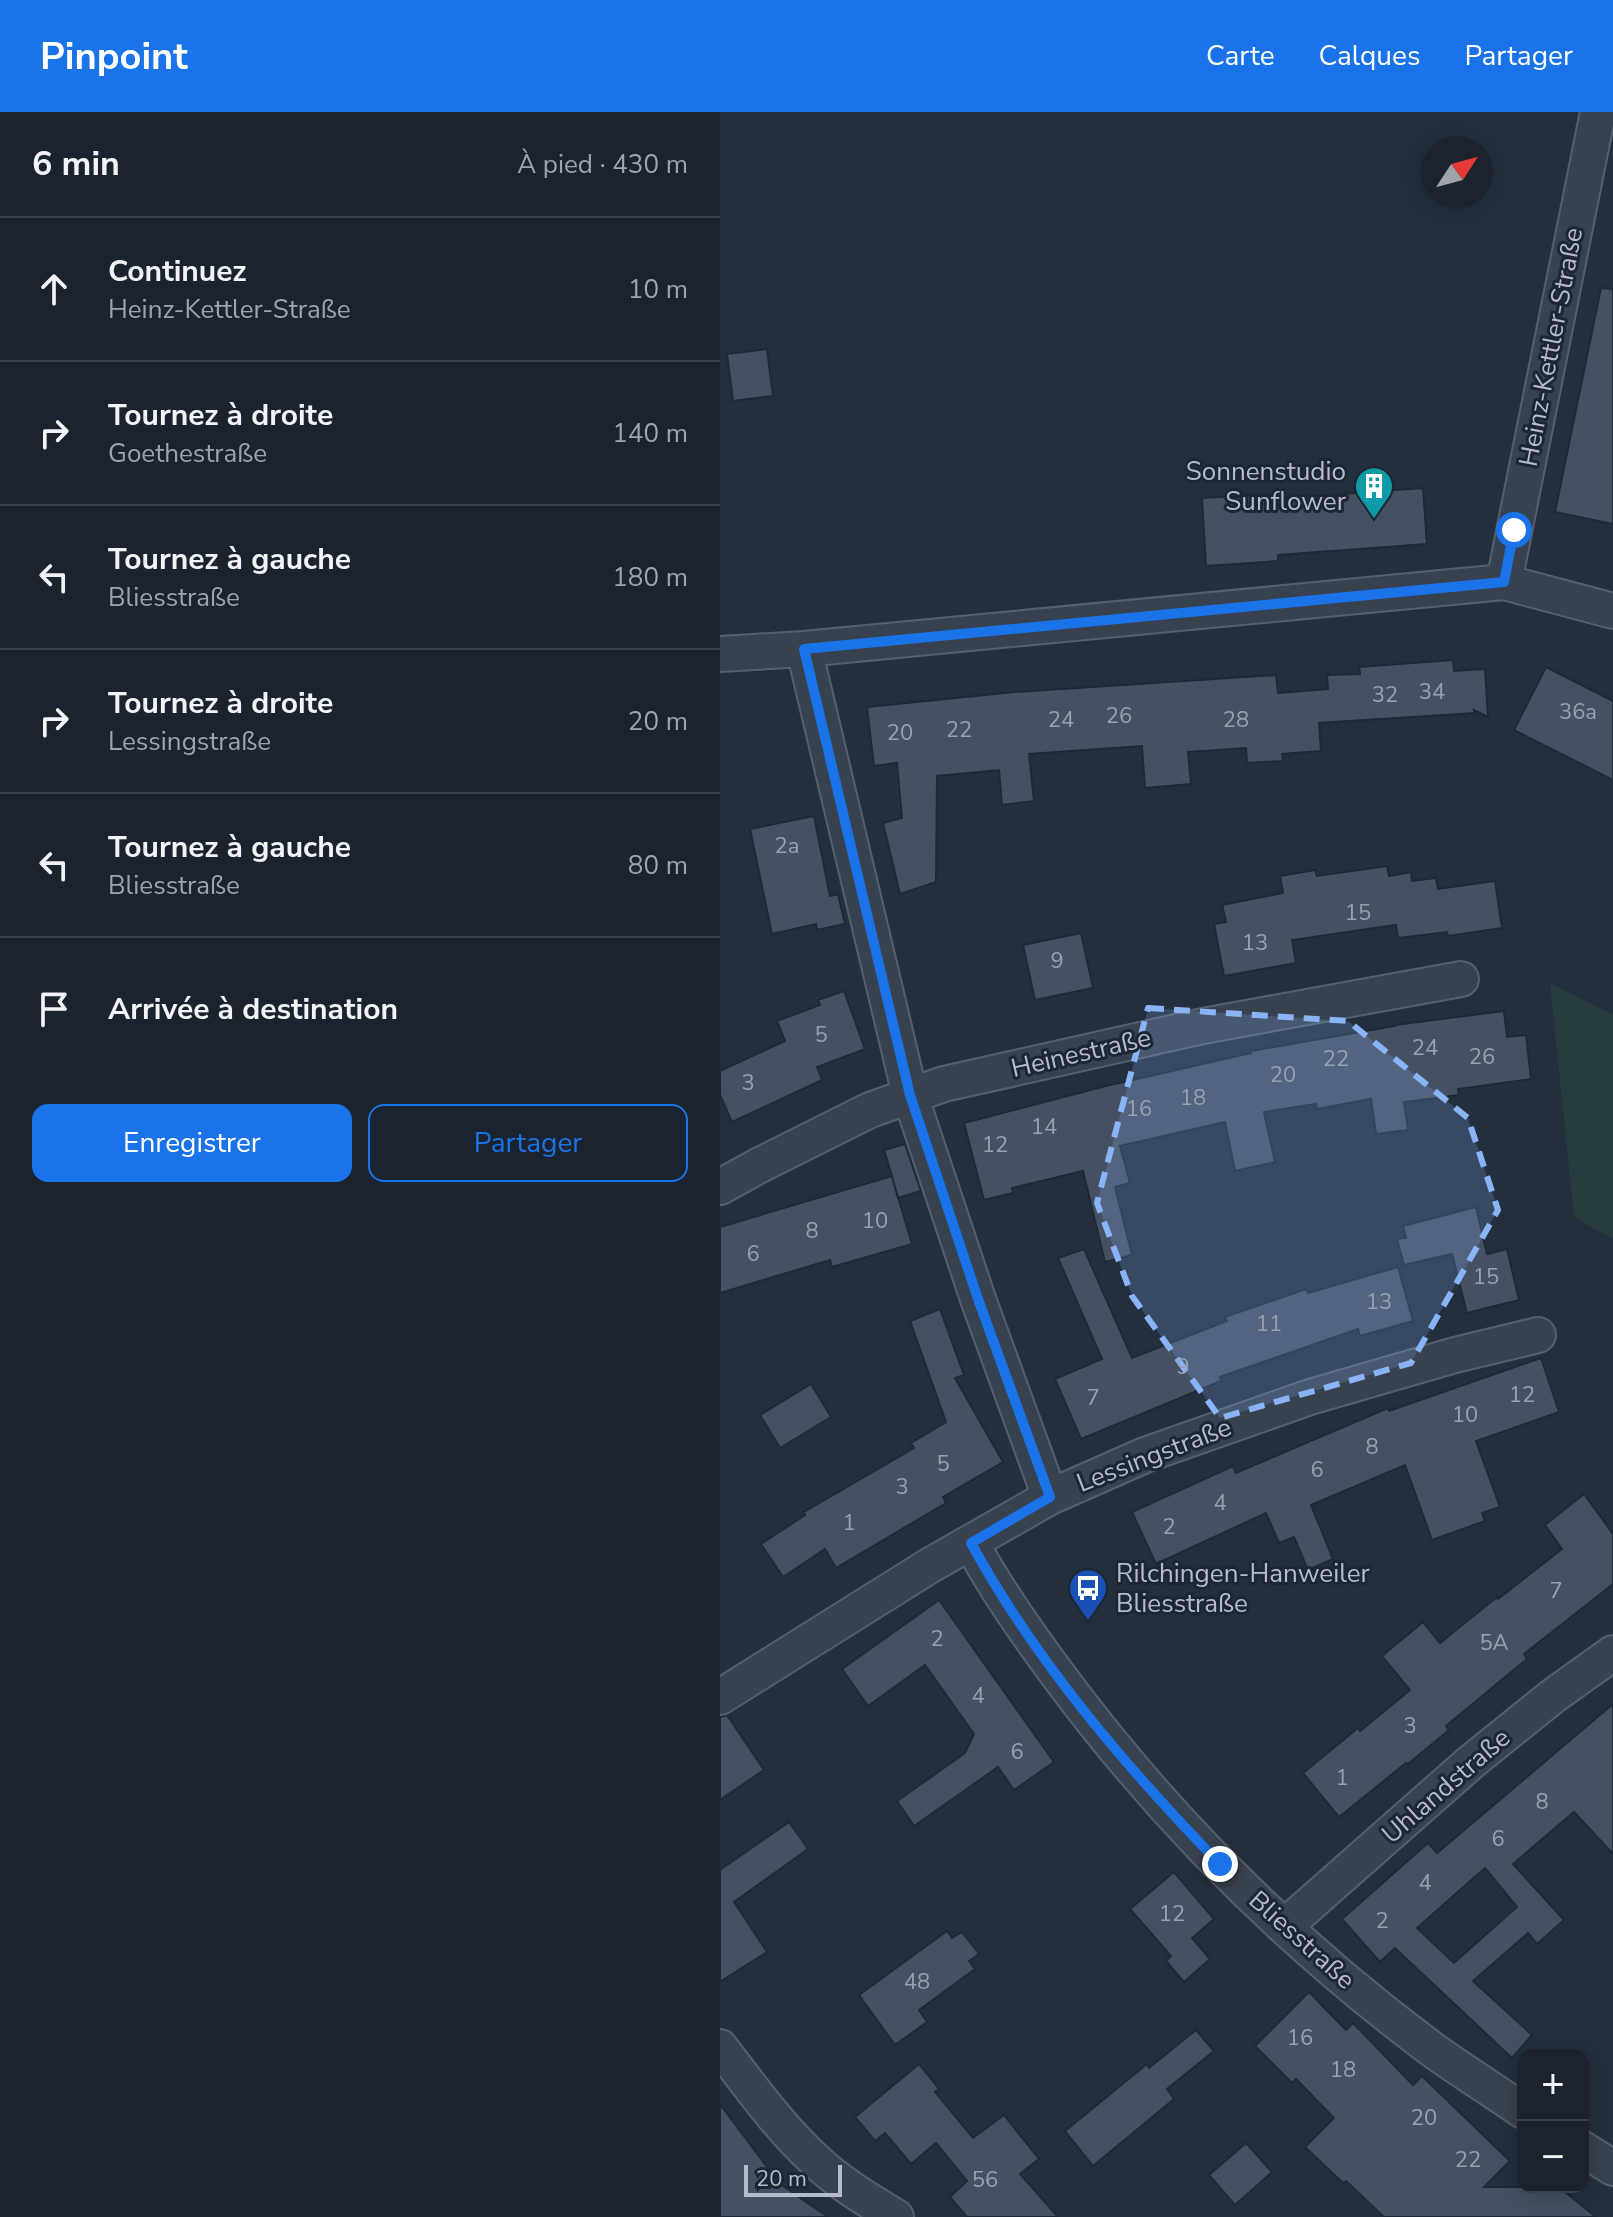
<!DOCTYPE html>
<html lang="fr">
<head>
<meta charset="utf-8">
<style>
	:root { --surface:#1b232e; --page:#282f3a; --text:#f1f3f6; --muted:#a0a4aa; --line:#39404a; --accent:#1a73e8 }
	body { margin:0; font-family:"Nunito Sans",sans-serif; background:var(--page); color:var(--text) }
	.controls { position:absolute; right:24px; bottom:24px; display:grid; overflow:hidden; border-radius:16px; box-shadow:0 4px 20px #0003 }
	.controls button { width:72px; height:72px; display:grid; place-items:center; padding:0; border:0; border-bottom:2px solid var(--line); background:var(--surface); color:var(--text); font:40px sans-serif }
	.compass { position:absolute; left:701px; top:24px; width:72px; height:72px; border-radius:50%; background:var(--surface); box-shadow:0 4px 20px #0003; rotate:54deg }
	.scale { position:absolute; left:24px; bottom:20px; width:98px; box-sizing:border-box; padding-left:8px; border:4px solid #b4bcc9; border-top:0; font-size:22px; line-height:28px; white-space:nowrap; color:#b4bcc9; -webkit-text-stroke:6px #1d2633; paint-order:stroke }
	.stop { position:absolute; width:24px; height:24px; margin:-18px; border:6px solid #1a73e8; border-radius:50%; background:#fff }
	.stop.end { background:#1a73e8; border-color:#fff; box-shadow:0 2px 8px #0008 }
	.list { margin:0; padding:0; list-style:none }
	h2 { display:flex; justify-content:space-between; align-items:center; height:104px; margin:0; padding:0 32px; font-size:34px }
	h2 small { font-size:26px; font-weight:400; color:var(--muted) }
	.list li { display:grid; grid-template-columns:52px 1fr auto; gap:24px; align-items:center; box-sizing:border-box; height:144px; padding:0 32px; border-top:2px solid var(--line) }
	.list b { display:block; font-size:30px; white-space:nowrap }
	.list p { margin:0; font-size:26px; white-space:nowrap; color:var(--muted) }
	.list em { font-size:26px; font-style:normal; color:var(--muted) }
	.actions { display:flex; gap:16px; padding:24px 32px }
	.actions a { flex:1; padding:18px 0; border:2px solid var(--accent); border-radius:16px; text-align:center; font-size:28px; color:var(--accent) }
	.actions .main { background:var(--accent); color:#fff }
	.icon { flex:none; width:44px; height:44px; fill:none; stroke:currentColor; stroke-width:2; stroke-linecap:round; stroke-linejoin:round }
	.map { position:relative; flex:none; width:893px; height:2105px; overflow:hidden }
	header { display:flex; align-items:center; gap:48px; box-sizing:border-box; height:112px; padding:0 40px; background:var(--accent); color:#fff }
	header strong { font-size:38px }
	nav { display:flex; gap:44px; margin-inline-start:auto; font-size:28px }
	main { display:flex }
	aside { flex:1; background:var(--surface) }
	.map>svg:first-child { display:block }
	.green { fill:#263c3f }
	.building { fill:#455162; stroke:#1f2835; stroke-width:2; fill-rule:evenodd }
	.lines { fill:none; stroke-linecap:round; stroke-linejoin:round }
	.street-casing { stroke:#565f6c; stroke-width:38 }
	.street { stroke:#38414e; stroke-width:34 }
	.route { stroke:#1a73e8; stroke-width:10 }
	.marked { fill:#8ab4f8; fill-opacity:0.2; stroke:#8ab4f8; stroke-width:6; stroke-dasharray:16 10; stroke-linejoin:round }
	.labels { text-anchor:middle; dominant-baseline:central; stroke-width:6; stroke-linejoin:round; paint-order:stroke }
	.number-label { font-size:22px; fill:#98a1af }
	.street-label { font-size:26px; fill:#b4bcc9; stroke:#1d2633 }
	.poi-label { font-size:26px; fill:#b4bcc9; stroke:#1d2633; text-anchor:end }
</style>
</head>
<body>
<header>
<strong>Pinpoint</strong>
<nav><a>Carte</a><a>Calques</a><a>Partager</a></nav>
</header>
<main>
<aside>
<h2>6 min<small>À pied · 430 m</small></h2>
<ul class="list">
<li><svg class="icon" aria-label="ahead" viewBox="0 0 24 24"><path d="M12 20V5M6 11l6-6 6 6"/></svg><div><b>Continuez</b><p>Heinz-Kettler-Straße</p></div><em>10 m</em></li>
<li><svg class="icon" aria-label="right" viewBox="0 0 24 24"><path d="M7 20v-9h11M14 6l5 5-5 5"/></svg><div><b>Tournez à droite</b><p>Goethestraße</p></div><em>140 m</em></li>
<li><svg class="icon" aria-label="left" viewBox="0 0 24 24"><path d="M17 20v-9H6M10 6l-5 5 5 5"/></svg><div><b>Tournez à gauche</b><p>Bliesstraße</p></div><em>180 m</em></li>
<li><svg class="icon" aria-label="right" viewBox="0 0 24 24"><path d="M7 20v-9h11M14 6l5 5-5 5"/></svg><div><b>Tournez à droite</b><p>Lessingstraße</p></div><em>20 m</em></li>
<li><svg class="icon" aria-label="left" viewBox="0 0 24 24"><path d="M17 20v-9H6M10 6l-5 5 5 5"/></svg><div><b>Tournez à gauche</b><p>Bliesstraße</p></div><em>80 m</em></li>
<li><svg class="icon" aria-label="arrive" viewBox="0 0 24 24"><path d="M6 21V4h12l-3 4 3 4H6"/></svg><div><b>Arrivée à destination</b></div></li>
</ul>
<div class="actions"><a class="main">Enregistrer</a><a>Partager</a></div>
</aside>
<div class="map">
<svg width="893" height="2105" viewBox="0 0 893 2105">
	<rect width="100%" height="100%" fill="#242f3e"/>
	<path class="green" d="M830,871L893,903V1127L854,1105Z"/>
	<path class="building" d="M881,176L893,177V412L835,400Z
		M47,237L53,284L13,289L7,242Z
		M703,376L707,432L558,443V449L486,454L482,386L554,382V387Z
		M733,548L734,559L765,557L768,605L754,598L755,601L599,611L601,639L562,642L563,649L527,651L526,636L468,640L471,672L425,676L422,634L309,642L314,689L282,693L279,658L217,664L216,770L180,782L163,711L182,706L177,651L154,654L147,595L295,580L556,563L558,581L608,577L607,563L640,562L639,555Z
		M826,555L893,589V668L794,618Z
		M94,704L110,784L118,782L125,812L97,818L96,812L52,822L30,717Z
		M667,754L669,764L691,760L692,769L716,766L718,777L775,769L782,816L728,824L727,820L678,826L676,813L572,828L576,851L504,864L494,812L506,810L502,793L563,781L560,764L595,758L597,764Z
		M361,821L373,876L315,888L303,833Z
		M124,879L145,937L97,955L102,968L12,1010L0,983V959L65,929L57,909L100,893L98,888Z
		M784,899L787,925L806,923L811,967L738,977L739,983L684,990L688,1018L656,1022L651,987L597,997L596,992L544,1000L555,1050L515,1059L505,1010L400,1034L410,1071L395,1075L412,1143L385,1150L363,1059L292,1076L293,1081L264,1088L244,1011L386,974L531,941V939L675,914V913Z
		M185,1032L201,1079L178,1086L172,1065L192,1132L112,1155L110,1148L0,1181V1115L172,1064L164,1038Z
		M756,1095L767,1142L787,1137L799,1188L747,1201L732,1142L684,1153L677,1127L686,1126L683,1114Z
		M364,1137L412,1246L507,1209L505,1205L586,1177L588,1181L678,1155L693,1209L640,1224L638,1217L500,1265L501,1269L361,1327L335,1267L382,1247L338,1146Z
		M220,1197L244,1263L235,1266L283,1350L223,1385L226,1391L116,1456L105,1437L63,1465L41,1432L85,1403L84,1400L194,1336L191,1331L226,1310L190,1209Z
		M821,1246L839,1300L756,1329L780,1395L762,1401L765,1409L712,1428L685,1353L591,1393L613,1447L588,1458L574,1425L559,1431L546,1401L436,1452L412,1400L513,1354L516,1361L668,1296L669,1299Z
		M91,1272L111,1305L60,1336L40,1303Z
		M864,1382L893,1422V1472L804,1542L807,1547L726,1614L729,1618L688,1652L686,1651L619,1705L583,1661L638,1616L640,1619L690,1578L662,1544L703,1510L720,1531L777,1485L778,1487L842,1437L825,1413Z
		M219,1488L334,1650L294,1678L278,1655L194,1714L177,1689L245,1641L254,1622L205,1553L148,1594L122,1557Z
		M893,1592V1742L854,1700L793,1752L844,1808L817,1832L808,1821L753,1869L812,1923L792,1946L675,1836L660,1850L622,1807L708,1731L717,1741ZM765,1756L797,1795L734,1851L697,1816Z
		M7,1603L44,1658L0,1688V1605Z
		M69,1710L88,1737L14,1790L47,1840L0,1870V1758Z
		M454,1760L494,1807L472,1826L490,1847L464,1870L446,1849L451,1844L410,1797Z
		M227,1819L232,1826L242,1820L259,1842L249,1849L255,1857L199,1898L207,1910L175,1933L139,1883Z
		M589,1880L626,1918L633,1911L693,1973L702,1964L790,2049L764,2075H839L876,2105H664L626,2069L623,2071L585,2035L614,2006L576,1967L572,1971L535,1934Z
		M476,1918L494,1939L447,1977L454,1987L373,2054L345,2019L427,1952L429,1956Z
		M199,1952L219,1977L215,1980L253,2026L284,2003L319,2047L300,2062L338,2105H247L230,2085L247,2069L216,2031L191,2052L165,2021L155,2029L135,2005Z
		M0,1992L59,2071L108,2105H0Z
		M526,2031L552,2060L515,2093L489,2063Z"/>
	<g class="lines">
		<g class="street-casing">
			<path id="street" d="M784,470L878,0
				M84,537L190,983L258,1187L330,1385
				M0,542L84,537L784,470L893,499
				M0,1075L40,1053L150,998L224,972L483,914L741,867
				M251,1431C277,1479 308,1523 341,1567C445,1707 572,1833 713,1938C742,1959 773,1978 803,1999
				M0,1585L209,1454L330,1385L425,1343L590,1285L735,1243L818,1223
				M565,1814L751,1650L833,1584L893,1541
				M0,1935C30,1974 59,2015 95,2048C119,2071 148,2088 176,2105
				M863,2037L893,2056"/>
		</g>
		<use href="#street" class="street"/>
	</g>
	<g class="lines">
		<path class="route" d="M500,1752C406,1655 316,1550 251,1431L330,1385L258,1187L190,983L84,537L784,470L794,418"/>
	</g>
	<path class="marked" d="M428,896L628,909L748,1006L778,1098L691,1251L500,1306L412,1184L377,1091Z"/>
	<defs>
		<g id="building-pin" transform="scale(2)"><path d="M0 17L-7.5 6A9.5 9.5 0 1 1 7.5 6Z" fill="#0f9aa8" stroke="#1d2633"/><path d="M-4-6H4V6H1V3H-1V6H-4ZM-2.5-4.3h1.7v1.8h-1.7ZM.8-4.3h1.7v1.8H.8ZM-2.5-1h1.7V.8h-1.7ZM.8-1h1.7V.8H.8Z" fill="#fff"/></g>
		<g id="bus-pin" transform="scale(2)"><path d="M0 17L-7.5 6A9.5 9.5 0 1 1 7.5 6Z" fill="#1a4fb4" stroke="#1d2633"/><path d="M-5-6H5V4H4V6H2V4H-2V6H-4V4H-5ZM-3.5-4V0h7V-4ZM-3.5 1.2v1.5H-2V1.2ZM2 1.2v1.5H3.5V1.2Z" fill="#fff"/></g>
	</defs>
	<g fill-rule="evenodd">
		<use href="#building-pin" x="654" y="374"/>
		<use href="#bus-pin" x="368" y="1476"/>
	</g>
	<g class="labels">
		<g class="number-label">
			<text x="712" y="580">34</text>
			<text x="665" y="583">32</text>
			<text x="858" y="600">36a</text>
			<text x="399" y="604">26</text>
			<text x="341" y="608">24</text>
			<text x="516" y="608">28</text>
			<text x="239" y="618">22</text>
			<text x="180" y="621">20</text>
			<text x="67" y="734">2a</text>
			<text x="638" y="801">15</text>
			<text x="535" y="831">13</text>
			<text x="337" y="849">9</text>
			<text x="101" y="923">5</text>
			<text x="705" y="936">24</text>
			<text x="762" y="945">26</text>
			<text x="616" y="947">22</text>
			<text x="563" y="963">20</text>
			<text x="28" y="971">3</text>
			<text x="473" y="986">18</text>
			<text x="419" y="997">16</text>
			<text x="324" y="1015">14</text>
			<text x="275" y="1033">12</text>
			<text x="155" y="1109">10</text>
			<text x="92" y="1119">8</text>
			<text x="33" y="1142">6</text>
			<text x="766" y="1165">15</text>
			<text x="659" y="1190">13</text>
			<text x="549" y="1212">11</text>
			<text x="463" y="1255">9</text>
			<text x="802" y="1283">12</text>
			<text x="373" y="1286">7</text>
			<text x="745" y="1303">10</text>
			<text x="652" y="1335">8</text>
			<text x="223" y="1352">5</text>
			<text x="597" y="1358">6</text>
			<text x="182" y="1375">3</text>
			<text x="500" y="1391">4</text>
			<text x="129" y="1411">1</text>
			<text x="449" y="1415">2</text>
			<text x="836" y="1479">7</text>
			<text x="217" y="1527">2</text>
			<text x="774" y="1531">5A</text>
			<text x="258" y="1584">4</text>
			<text x="690" y="1614">3</text>
			<text x="297" y="1640">6</text>
			<text x="622" y="1666">1</text>
			<text x="822" y="1690">8</text>
			<text x="778" y="1727">6</text>
			<text x="705" y="1771">4</text>
			<text x="452" y="1802">12</text>
			<text x="662" y="1809">2</text>
			<text x="197" y="1870">48</text>
			<text x="580" y="1926">16</text>
			<text x="623" y="1958">18</text>
			<text x="704" y="2006">20</text>
			<text x="748" y="2048">22</text>
			<text x="265" y="2068">56</text>
		</g>
		<g class="street-label">
			<text transform="translate(831 235) rotate(-79)">Heinz-Kettler-Straße</text>
			<text transform="translate(361 941) rotate(-13)">Heinestraße</text>
			<text transform="translate(434 1343) rotate(-21)">Lessingstraße</text>
			<text transform="translate(726 1674) rotate(-41)">Uhlandstraße</text>
			<text transform="translate(582 1828) rotate(42)">Bliesstraße</text>
		</g>
		<g class="poi-label">
			<text x="626" y="359">Sonnenstudio<tspan x="626" dy="30">Sunflower</tspan></text>
			<text x="396" y="1461" text-anchor="start">Rilchingen-Hanweiler<tspan x="396" dy="30">Bliesstraße</tspan></text>
		</g>
	</g>
</svg>
<div class="controls">
<button>+</button>
<button>−</button>
</div>
<svg class="compass" viewBox="-18 -18 36 36"><path d="M0-13l5 13h-10z" fill="#e53935"/><path d="M0 13l5-13h-10z" fill="#a0a4aa"/></svg>
<div class="scale">20 m</div>
<div class="stop" style="left:794px;top:418px"></div>
<div class="stop end" style="left:500px;top:1752px"></div>
</div>
</main>
</body>
</html>
